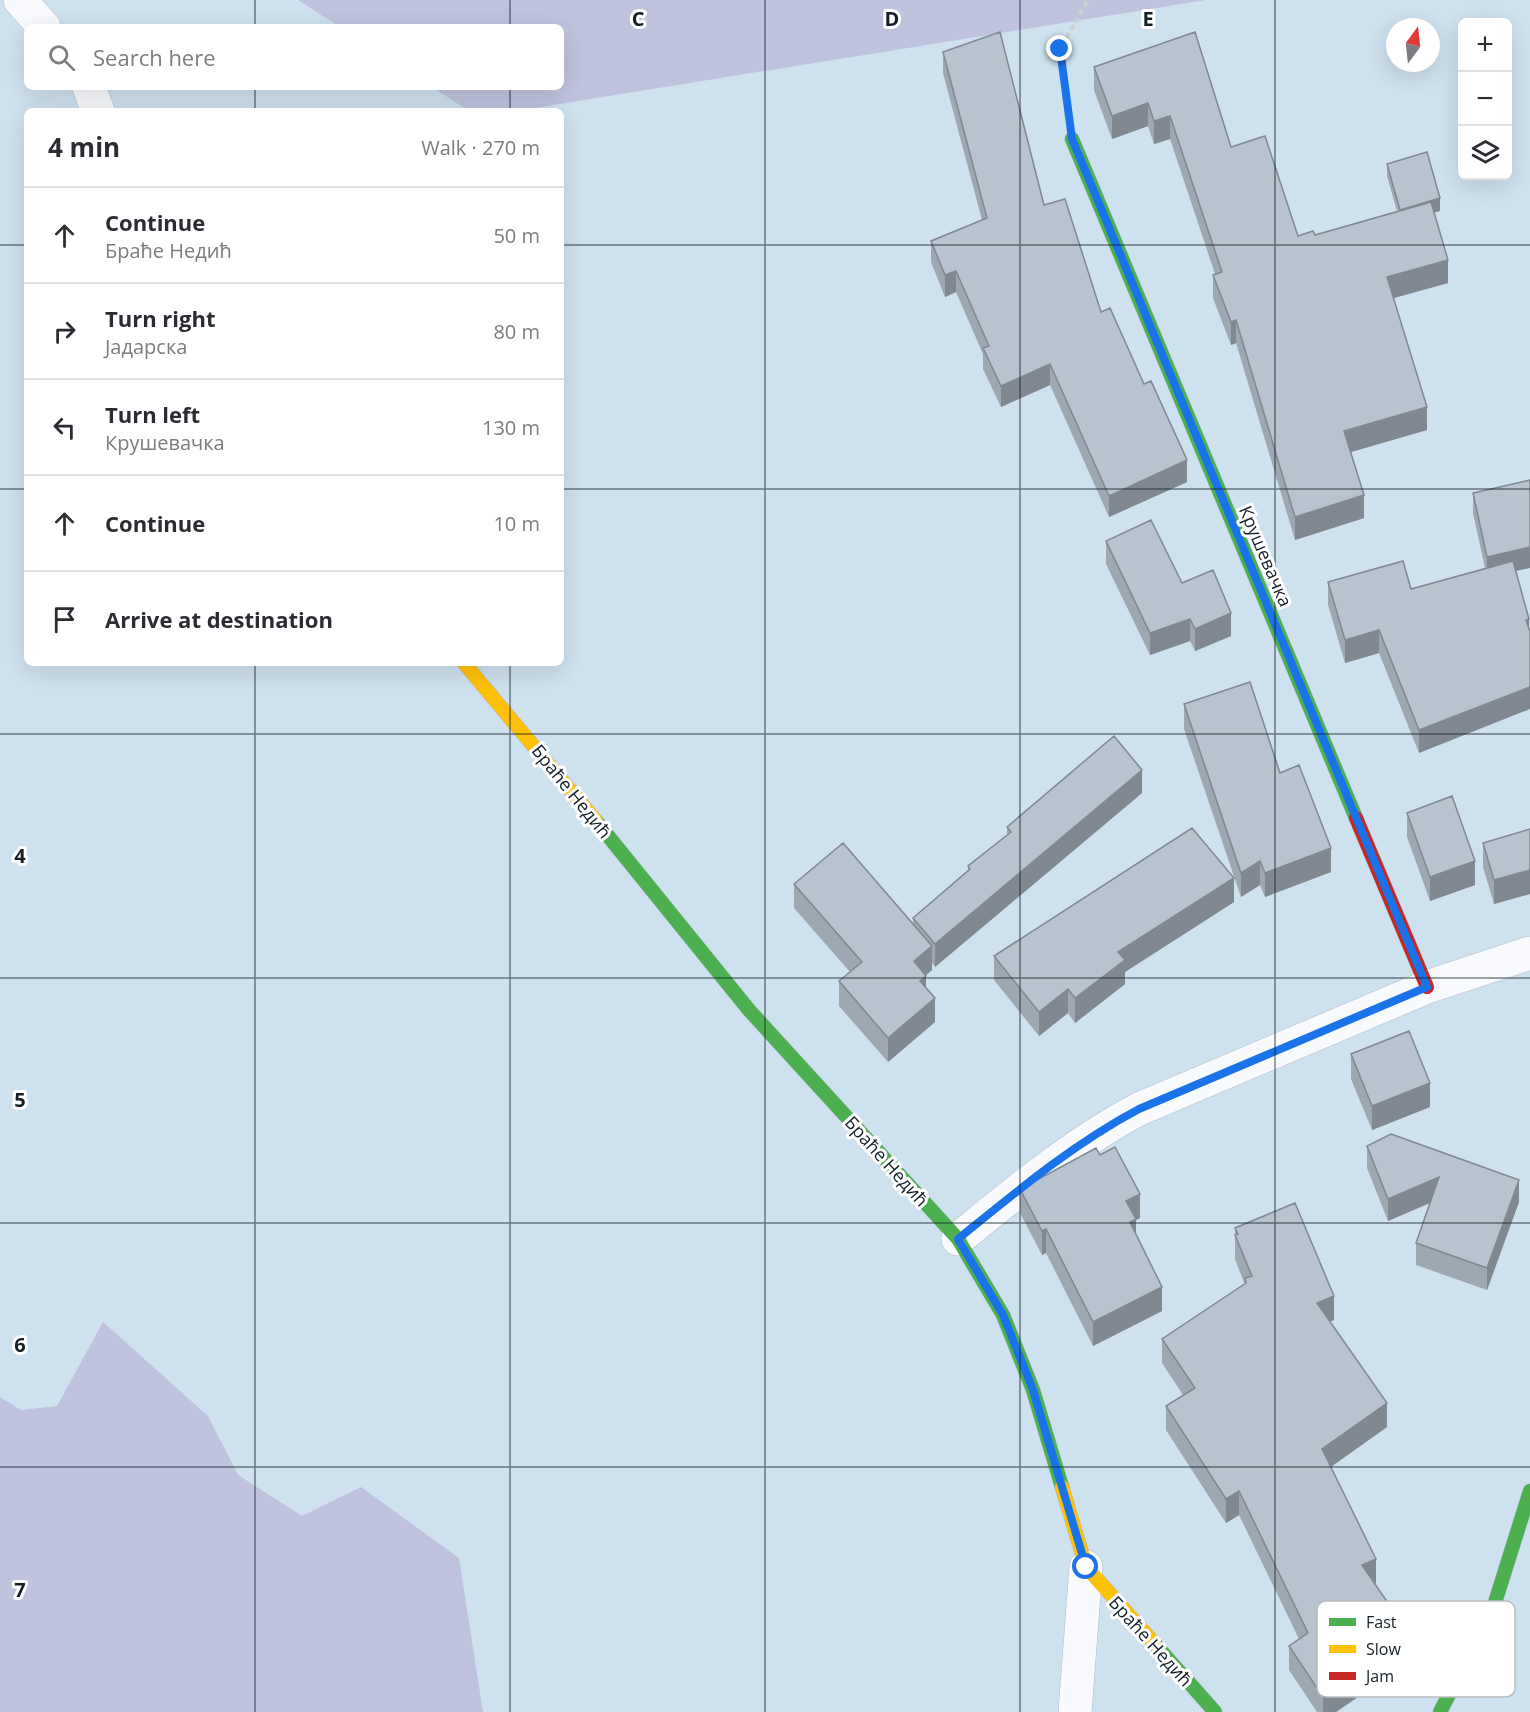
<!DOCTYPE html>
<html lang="en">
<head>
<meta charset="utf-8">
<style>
	:root { --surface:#fff; --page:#f7f7f7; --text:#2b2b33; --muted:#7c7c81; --line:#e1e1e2 }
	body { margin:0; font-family:"Open Sans",sans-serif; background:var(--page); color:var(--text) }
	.controls { position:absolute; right:18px; top:18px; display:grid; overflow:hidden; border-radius:9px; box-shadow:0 6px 24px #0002 }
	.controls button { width:54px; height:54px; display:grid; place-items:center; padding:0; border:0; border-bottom:2px solid var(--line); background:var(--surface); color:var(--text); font:30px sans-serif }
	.compass { position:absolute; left:1386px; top:18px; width:54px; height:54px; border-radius:50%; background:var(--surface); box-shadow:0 6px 24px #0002; rotate:15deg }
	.stop { position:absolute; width:18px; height:18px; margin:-14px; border:4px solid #1a73e8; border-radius:50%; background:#fff }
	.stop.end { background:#1a73e8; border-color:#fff; box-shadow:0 2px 6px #0008 }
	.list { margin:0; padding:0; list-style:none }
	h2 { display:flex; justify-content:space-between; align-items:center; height:78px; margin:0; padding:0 24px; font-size:26px }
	h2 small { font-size:20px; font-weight:400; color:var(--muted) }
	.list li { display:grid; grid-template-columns:39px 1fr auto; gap:18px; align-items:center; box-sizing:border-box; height:96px; padding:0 24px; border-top:2px solid var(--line) }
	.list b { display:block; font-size:22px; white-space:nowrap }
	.list p { margin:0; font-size:20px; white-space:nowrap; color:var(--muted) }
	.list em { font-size:20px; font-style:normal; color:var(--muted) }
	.icon { flex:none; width:33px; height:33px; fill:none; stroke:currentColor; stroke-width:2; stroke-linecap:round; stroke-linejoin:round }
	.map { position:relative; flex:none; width:1530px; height:1712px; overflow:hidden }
	.search { position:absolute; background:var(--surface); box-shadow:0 6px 24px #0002; left:24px; top:24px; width:540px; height:66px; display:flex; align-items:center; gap:15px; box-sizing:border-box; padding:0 21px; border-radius:9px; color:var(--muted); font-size:22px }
	.panel { position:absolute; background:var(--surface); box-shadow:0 6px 24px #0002; left:24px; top:108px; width:540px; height:558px; border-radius:9px }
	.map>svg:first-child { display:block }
	.green { fill:#bfc3dd }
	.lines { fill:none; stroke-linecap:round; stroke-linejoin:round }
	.street-casing { stroke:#b0bfca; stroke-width:34 }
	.fast-casing { stroke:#b0bfca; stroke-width:15 }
	.slow-casing { stroke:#b0bfca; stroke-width:15 }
	.jam-casing { stroke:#b0bfca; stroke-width:15 }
	.path { stroke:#cbd1d5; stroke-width:4; stroke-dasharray:6 3; stroke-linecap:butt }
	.street { stroke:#f8fafd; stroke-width:33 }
	.fast { stroke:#4caf50; stroke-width:14 }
	.slow { stroke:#ffc107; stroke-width:14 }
	.jam { stroke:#c62828; stroke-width:14 }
	.wall { fill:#9da8b2 }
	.shaded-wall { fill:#808891 }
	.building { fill:#b7c3cf; stroke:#808891; stroke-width:1.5 }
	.route { stroke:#1a73e8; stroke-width:8 }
	.grid { fill:none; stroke:#132028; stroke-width:1.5; stroke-opacity:0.55 }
	.labels { text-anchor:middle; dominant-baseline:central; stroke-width:6; stroke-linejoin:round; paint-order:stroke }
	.street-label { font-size:18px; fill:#132028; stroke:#fff }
	.key { fill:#fff; stroke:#b8bcbe; stroke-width:1.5 }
	.key-label { font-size:16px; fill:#132028 }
	.grid-label { font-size:20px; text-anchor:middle; font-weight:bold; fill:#132028; stroke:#fff; stroke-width:6; stroke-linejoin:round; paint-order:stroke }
</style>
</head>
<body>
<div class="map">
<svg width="1530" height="1712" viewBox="0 0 1530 1712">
	<rect width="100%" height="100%" fill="#cee1ef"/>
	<path class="green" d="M298,0H1206L516,111H469L432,87H561V27H340Z
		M103,1322L208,1416L238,1475L302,1516L361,1487L459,1558L483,1712H0V1397L21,1410L57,1406Z"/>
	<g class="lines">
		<g class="street-casing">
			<path id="street" d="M20,0L44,27
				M89,87L98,111
				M958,1239C1016,1192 1073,1144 1139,1109L1427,987L1530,953
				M1075,1712L1086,1567"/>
		</g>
		<g class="fast-casing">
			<path id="fast" d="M1072,139L1356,818
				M596,821L749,1010L958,1239L1003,1315L1033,1390L1062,1487
				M1154,1643L1215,1712
				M1440,1712L1493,1609L1530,1491"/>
		</g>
		<g class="slow-casing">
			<path id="slow" d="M464,663L596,821
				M1062,1487L1086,1567L1154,1643"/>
		</g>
		<g class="jam-casing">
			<path id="jam" d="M1356,818L1427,987"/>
		</g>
		<path class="path" d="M1066,99L1060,49L1088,0"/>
		<use href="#street" class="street"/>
		<use href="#fast" class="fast"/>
		<use href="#slow" class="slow"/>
		<use href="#jam" class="jam"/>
	</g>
	<path class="wall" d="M943,52L1044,205L1101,312L1187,482L1109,517L1050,385L1001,407L983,369V354L956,292L945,297L931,262V241L982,220L943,73Z
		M1094,67L1231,147L1298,236L1315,235L1397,211L1387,176V164L1440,211L1434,212L1448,283L1393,298L1427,430L1351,452L1364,518L1295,540L1236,343L1231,345L1213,298V275L1215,274L1170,139L1154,144L1148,126L1112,139L1094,90Z
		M1473,493L1515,571L1529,629L1419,753L1379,653L1345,663L1328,605V582L1411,589L1485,568L1473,513Z
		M1106,541L1182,583L1231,636L1195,651L1190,641L1150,655L1106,564Z
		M1184,704L1280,773L1331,872L1265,897L1260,885L1241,897L1184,729Z
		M1142,793L935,967L932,963V970L925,976L926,987L935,1022L888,1062L839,1006V981L850,972L794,908V884L913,924V918L968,870V866L1007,836V827Z
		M1407,813L1475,885L1430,901L1407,837Z
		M1530,829V896V894L1494,904L1483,867V843Z
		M1234,902L1125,972V984L1075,1023L1068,1013L1039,1036L994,980V956Z
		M1351,1054L1430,1107L1372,1130L1351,1079Z
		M1367,1146L1519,1202L1487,1290L1416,1265V1243L1430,1203L1388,1221L1367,1168Z
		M1100,1155L1140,1218L1136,1220V1233L1162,1311L1093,1346L1046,1253L1042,1255L1020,1213V1189Z
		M1235,1228L1334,1320L1330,1321L1387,1427L1331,1467L1376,1583L1375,1584L1401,1646L1390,1653V1675L1336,1712H1317L1289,1670V1646L1299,1639L1239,1515L1226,1523L1166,1430V1406L1183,1395L1162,1363V1339L1245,1285L1235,1259Z"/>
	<path class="shaded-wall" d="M1148,103V126L1112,139V116Z
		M1170,116V139L1154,144V121Z
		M1440,198V211L1400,222V210Z
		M1448,260V283L1387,300V277Z
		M956,271V292L945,297V275Z
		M1236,320V343L1231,345V322Z
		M1050,364V385L1001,407V386Z
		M1427,407V430L1344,454V431Z
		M1187,460V482L1109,517V496Z
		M1364,495V518L1295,540V517Z
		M1530,547V568L1487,577V557Z
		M1231,613V636L1195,651V629Z
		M1190,619V641L1150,655V633Z
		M1529,619V641L1526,620Z
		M1379,630V653L1345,663V640Z
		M1530,687V709L1419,753V730Z
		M1142,770V793L935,967V944Z
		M1331,848V872L1265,897V873Z
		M1260,861V885L1241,897V873Z
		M1475,861V885L1430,901V877Z
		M1530,870V894L1494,904V880Z
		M1234,878V902L1125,972V984L1075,1023V998L1118,952Z
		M932,946V970L914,985V961Z
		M926,976V1000L920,981Z
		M1068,989V1013L1039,1036V1012Z
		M935,998V1022L888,1062V1038Z
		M1430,1083V1107L1372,1130V1106Z
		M1439,1177V1199L1388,1221V1199Z
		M1519,1180V1202L1487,1290V1268Z
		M1140,1194V1218L1136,1220V1243L1130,1246L1126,1201Z
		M1046,1229V1253L1042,1255V1231Z
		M1162,1287V1311L1093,1346V1322Z
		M1334,1296V1320L1317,1327V1303Z
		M1387,1403V1427L1322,1473V1449Z
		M1239,1491V1515L1226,1523V1499Z
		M1376,1559V1583L1362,1590V1565Z
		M1401,1622V1646L1390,1653V1675L1336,1712H1323V1697L1381,1636Z"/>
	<path class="building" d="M1000,32L1044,205L1065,199L1101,312L1110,308L1144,384L1151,381L1187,460L1109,496L1050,364L1001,386L983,348L989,346L956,271L945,275L931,241L987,218L943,52Z
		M1195,32L1231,147L1265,136L1298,236L1313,231L1315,235L1431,202L1448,260L1387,277L1427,407L1344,431L1364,495L1295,517L1236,320L1231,322L1213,275L1222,272L1170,116L1154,121L1148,103L1112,116L1094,67Z
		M1427,152L1440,198L1400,210L1387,164Z
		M1530,480V547L1487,557L1473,493Z
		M1151,520L1182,583L1213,570L1231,613L1195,629L1190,619L1150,633L1106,541Z
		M1403,561L1411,589L1513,561L1529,619L1526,620L1530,632V687L1419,730L1379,630L1345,640L1328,582Z
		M1250,682L1280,773L1299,765L1331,848L1265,873L1260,861L1241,873L1184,704Z
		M1114,736L1142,770L935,944L913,918L970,869L968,866L1011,832L1007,827Z
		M1452,796L1475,861L1430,877L1407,813Z
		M1192,828L1234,878L1118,952L1125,960L1075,998L1068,989L1039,1012L994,956Z
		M1530,829V871V870L1494,880L1483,843Z
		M843,843L932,946L914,961L926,976L920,981L935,998L888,1038L839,981L862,962L794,884Z
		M1409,1031L1430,1083L1372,1106L1351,1054Z
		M1391,1134L1519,1180L1487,1268L1416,1243L1439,1177L1388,1199L1367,1146Z
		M1115,1147L1140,1194L1126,1201L1136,1219L1130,1222L1162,1287L1093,1322L1046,1229L1042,1231L1020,1189L1096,1148L1100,1155Z
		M1295,1203L1334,1296L1317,1303L1387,1403L1322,1449L1376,1559L1362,1565L1401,1622L1381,1636L1390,1651L1323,1697L1289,1646L1308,1633L1239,1491L1226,1499L1166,1406L1195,1388L1162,1339L1246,1283L1245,1278L1252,1276L1235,1235L1238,1234L1235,1228Z"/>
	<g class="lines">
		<path class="route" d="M1060,49L1072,139L1427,987L1139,1109C1073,1144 1016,1192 958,1239L1003,1315L1033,1390L1086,1567"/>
	</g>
	<path class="grid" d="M255,0V27M510,0V27M765,0V1712M1020,0V1712M1275,0V1712M255,87V111M510,87V111M0,245H27M561,245H1530M0,489H27M561,489H1530M255,663V1712M510,663V1712M0,734H1530M0,978H1530M0,1223H1530M0,1467H1530"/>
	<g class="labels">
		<g class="street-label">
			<text transform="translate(1266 556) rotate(67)">Крушевачка</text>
			<text transform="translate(572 791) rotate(51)">Браће Недић</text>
			<text transform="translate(887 1161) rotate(48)">Браће Недић</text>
			<text transform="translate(1151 1641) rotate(48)">Браће Недић</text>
		</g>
	</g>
	<rect x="1317" y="1601" width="198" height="96" rx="9" class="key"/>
	<rect x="1329" y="1618" width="27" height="8" fill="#4caf50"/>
	<rect x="1329" y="1645" width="27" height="8" fill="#ffc107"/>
	<rect x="1329" y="1672" width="27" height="8" fill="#c62828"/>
	<g class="key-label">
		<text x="1366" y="1628">Fast</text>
		<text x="1366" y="1655">Slow</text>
		<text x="1366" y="1682">Jam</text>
	</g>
	<g class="grid-label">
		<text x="638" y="26">C</text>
		<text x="892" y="26">D</text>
		<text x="1148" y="26">E</text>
		<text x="20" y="863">4</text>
		<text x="20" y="1107">5</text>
		<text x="20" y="1352">6</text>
		<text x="20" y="1597">7</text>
	</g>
</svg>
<div class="controls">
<button>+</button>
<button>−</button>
<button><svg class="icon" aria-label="layers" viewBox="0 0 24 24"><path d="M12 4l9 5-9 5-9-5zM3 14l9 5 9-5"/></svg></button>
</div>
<svg class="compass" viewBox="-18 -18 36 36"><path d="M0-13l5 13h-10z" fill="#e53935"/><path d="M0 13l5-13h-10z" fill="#7c7c81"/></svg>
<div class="stop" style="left:1086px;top:1567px"></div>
<div class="stop end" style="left:1060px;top:49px"></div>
<div class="search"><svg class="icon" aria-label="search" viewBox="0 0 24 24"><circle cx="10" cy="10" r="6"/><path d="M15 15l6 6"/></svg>Search here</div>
<section class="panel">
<h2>4 min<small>Walk · 270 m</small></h2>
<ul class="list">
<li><svg class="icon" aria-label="ahead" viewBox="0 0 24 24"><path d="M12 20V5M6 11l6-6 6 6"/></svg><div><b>Continue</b><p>Браће Недић</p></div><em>50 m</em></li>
<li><svg class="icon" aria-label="right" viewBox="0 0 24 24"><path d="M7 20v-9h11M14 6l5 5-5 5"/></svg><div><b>Turn right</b><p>Јадарска</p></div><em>80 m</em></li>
<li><svg class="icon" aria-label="left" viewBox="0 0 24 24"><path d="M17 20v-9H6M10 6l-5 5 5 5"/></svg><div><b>Turn left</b><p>Крушевачка</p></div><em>130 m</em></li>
<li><svg class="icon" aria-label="ahead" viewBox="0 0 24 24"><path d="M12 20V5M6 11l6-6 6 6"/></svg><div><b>Continue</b></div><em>10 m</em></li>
<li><svg class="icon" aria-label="arrive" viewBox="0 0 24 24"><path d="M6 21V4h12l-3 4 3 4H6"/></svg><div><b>Arrive at destination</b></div></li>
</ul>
</section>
</div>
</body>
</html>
